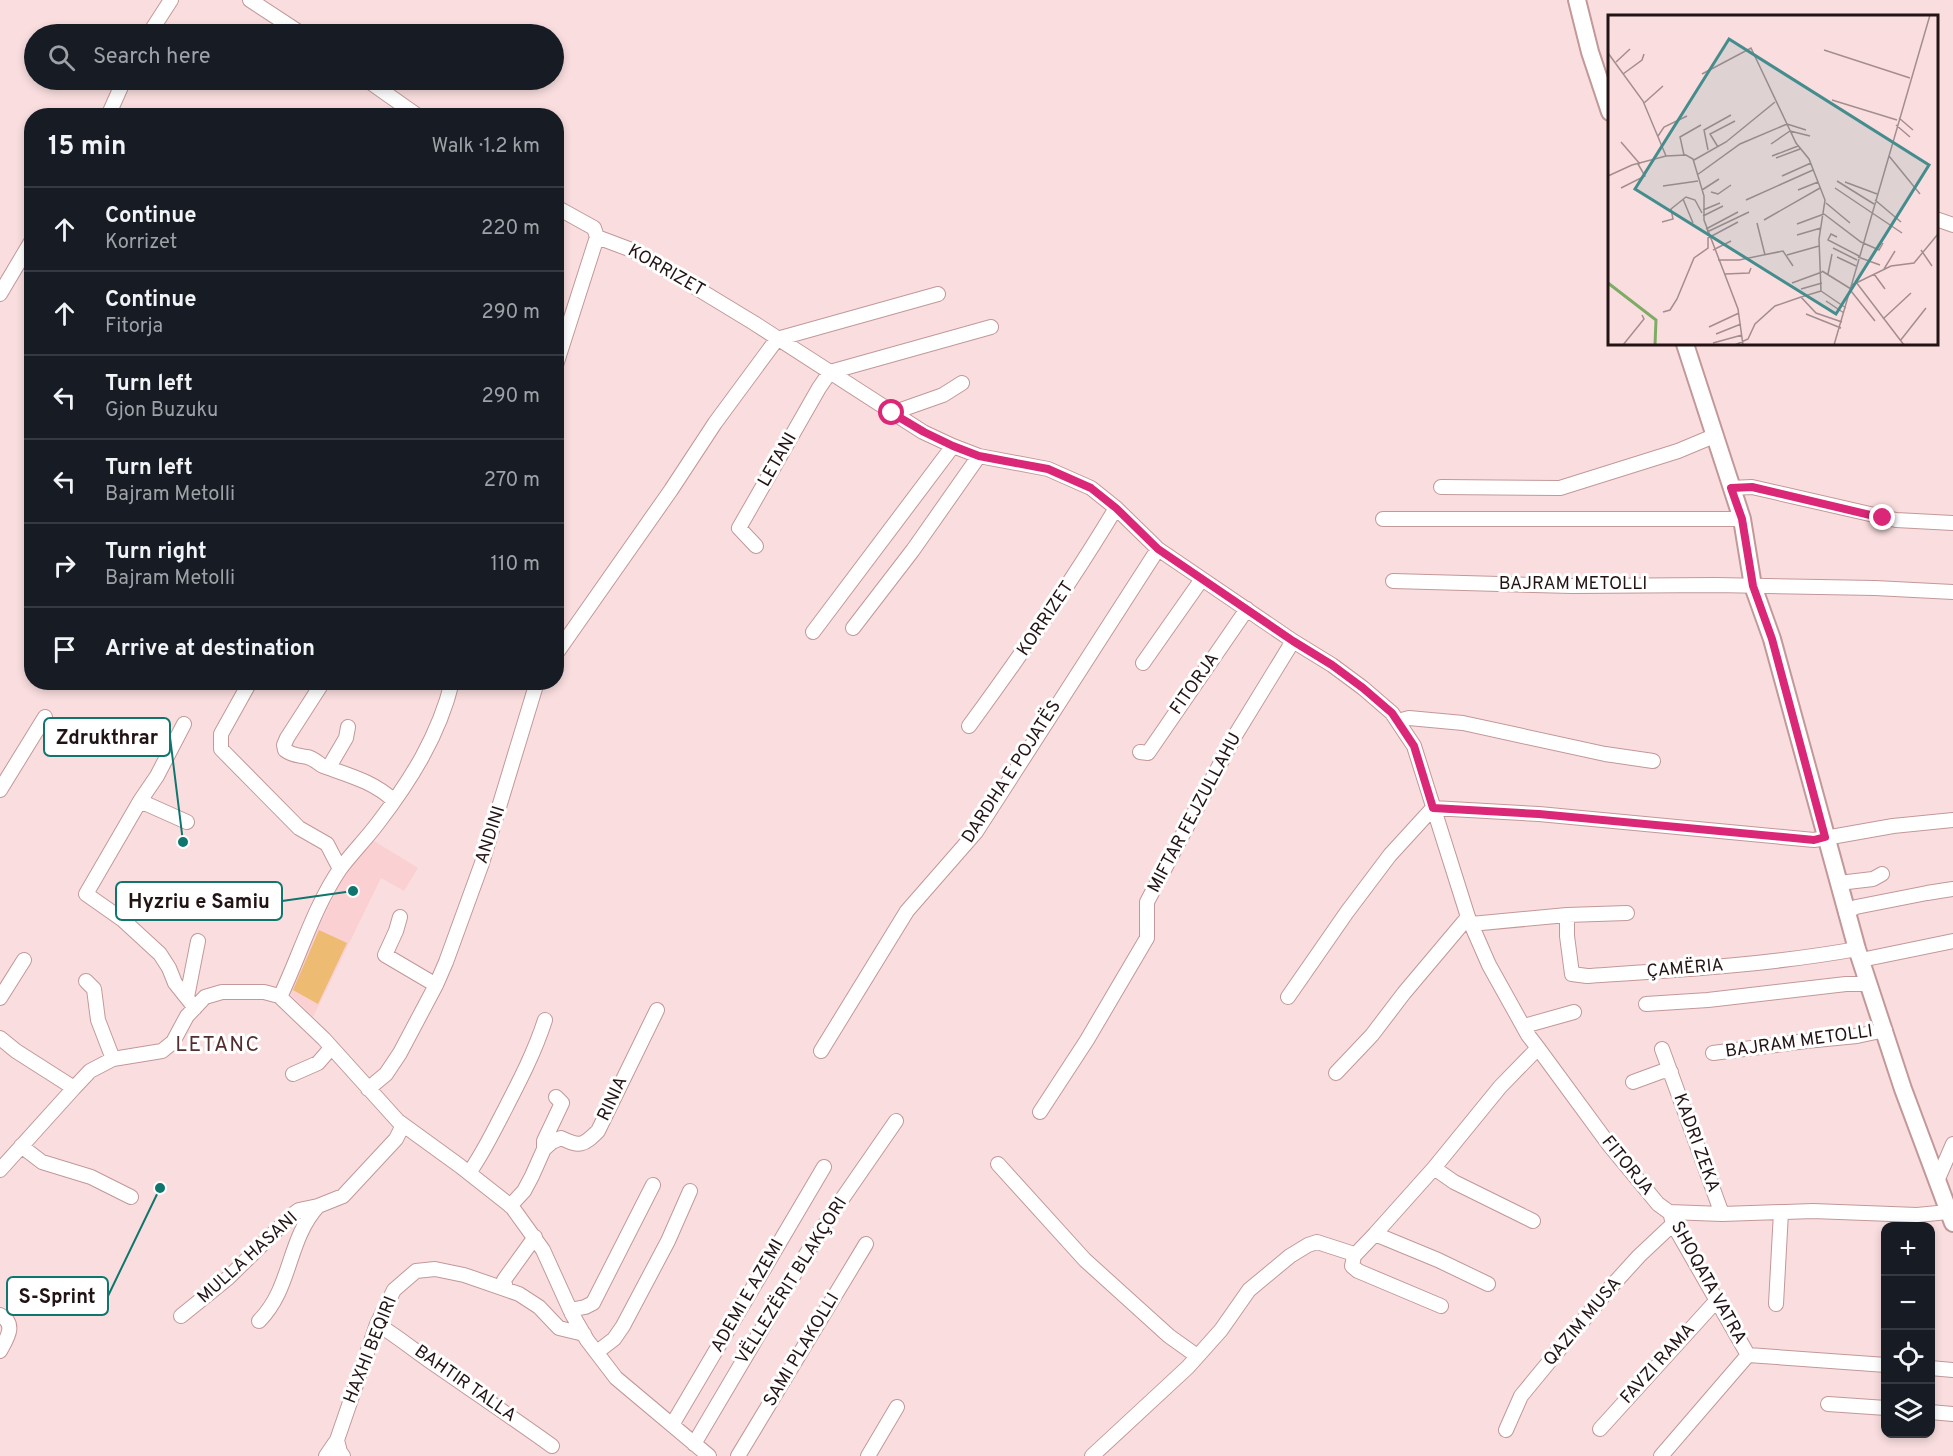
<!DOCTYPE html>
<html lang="en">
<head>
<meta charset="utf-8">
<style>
	:root { --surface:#171b24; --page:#20242c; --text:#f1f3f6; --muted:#9ea1a6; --line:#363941 }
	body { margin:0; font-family:Overpass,sans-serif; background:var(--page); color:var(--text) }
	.controls { position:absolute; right:18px; bottom:18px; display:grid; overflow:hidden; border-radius:12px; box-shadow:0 3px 9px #0003 }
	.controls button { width:54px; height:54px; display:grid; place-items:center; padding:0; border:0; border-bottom:2px solid var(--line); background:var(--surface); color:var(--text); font:30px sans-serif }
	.stop { position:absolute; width:18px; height:18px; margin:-14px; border:4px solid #db2777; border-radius:50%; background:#fff }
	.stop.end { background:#db2777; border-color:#fff; box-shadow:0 2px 6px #0008 }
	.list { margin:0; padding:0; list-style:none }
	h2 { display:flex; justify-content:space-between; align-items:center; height:78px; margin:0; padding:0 24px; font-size:26px }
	h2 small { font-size:20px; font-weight:400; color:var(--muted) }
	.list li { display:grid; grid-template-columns:39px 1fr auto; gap:18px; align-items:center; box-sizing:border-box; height:84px; padding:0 24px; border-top:2px solid var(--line) }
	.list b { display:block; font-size:22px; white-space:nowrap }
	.list p { margin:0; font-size:20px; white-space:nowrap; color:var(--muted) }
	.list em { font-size:20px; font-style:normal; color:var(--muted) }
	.icon { flex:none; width:33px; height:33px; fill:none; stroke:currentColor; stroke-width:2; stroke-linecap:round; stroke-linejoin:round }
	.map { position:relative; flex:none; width:1953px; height:1456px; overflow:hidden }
	.search { position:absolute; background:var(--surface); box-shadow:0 3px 9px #0003; left:24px; top:24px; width:540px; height:66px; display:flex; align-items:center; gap:15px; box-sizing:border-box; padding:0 21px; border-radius:33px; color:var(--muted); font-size:22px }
	.panel { position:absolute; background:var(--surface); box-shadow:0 3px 9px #0003; left:24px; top:108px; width:540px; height:582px; border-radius:24px }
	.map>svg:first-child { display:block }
	.built { fill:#fbd0d2 }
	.green { fill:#edbb72 }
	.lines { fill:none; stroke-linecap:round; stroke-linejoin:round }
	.minor-casing { stroke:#c29899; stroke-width:16 }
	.major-casing { stroke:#c29899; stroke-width:20 }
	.minor { stroke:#fff; stroke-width:14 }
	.major { stroke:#fff; stroke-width:16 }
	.route { stroke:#db2777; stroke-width:8 }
	.labels { text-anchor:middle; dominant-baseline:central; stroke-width:6; stroke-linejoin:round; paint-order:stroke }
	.street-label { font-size:18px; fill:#221314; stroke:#fff }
	.quarter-label { font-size:21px; letter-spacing:1.5px; fill:#512f31; stroke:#fff }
	.inset-river { fill:none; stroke:#7eac66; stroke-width:3 }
	.inset-road { fill:none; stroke:#a48d8e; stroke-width:1.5 }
	.view { fill:#458d8d; fill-opacity:0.15; stroke:#458d8d; stroke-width:3 }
	.inset-edge { fill:none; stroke:#221314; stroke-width:3 }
	.leader { fill:none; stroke:#0f766e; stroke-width:2 }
	.callout-dot { fill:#0f766e; stroke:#fff; stroke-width:2 }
	.callout { fill:#fff; stroke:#0f766e; stroke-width:2 }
	.callout-label { font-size:20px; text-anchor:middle; font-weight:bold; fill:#221314 }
</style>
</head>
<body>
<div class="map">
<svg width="1953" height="1456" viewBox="0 0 1953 1456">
	<rect width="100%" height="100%" fill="#fadedf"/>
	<path class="built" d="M371,839L418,868L404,891L381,878L313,1017L288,992L343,876Z"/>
	<path class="green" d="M319,930L347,943L318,1004L293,990Z"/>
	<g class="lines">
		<g class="minor-casing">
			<path id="minor" d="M250,0L302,34
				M149,34L171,0
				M367,80L418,116
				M108,116L124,80
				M556,207L594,228L597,237
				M1936,219L1953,225
				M597,237L637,252L754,323L923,432L953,446L979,456L1048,469L1091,488L1116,508L1158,549L1293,641L1332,665L1363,688L1392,713L1414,746L1468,917L1489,965L1528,1035L1538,1048L1610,1146L1658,1204L1669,1212L1722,1214L1813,1211L1917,1215L1948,1212
				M0,294L32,240
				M777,339L938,294
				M556,365L597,237
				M830,372L991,327
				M892,413L943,395L962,383
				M1441,487L1560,488L1678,451L1714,436
				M1731,488L1752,487L1896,520L1953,523
				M1383,519H1742
				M756,546L739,528L819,388L830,372
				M1393,581L1572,586L1715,585L1875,588L1953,592
				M853,628L913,550L979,456
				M813,632L953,446
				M556,654L671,490L715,423L777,339
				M1143,663L1202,579
				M250,682L221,734V749L299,828L327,844L340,869
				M323,682L287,738L284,745L285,750C293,756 298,755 307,757C313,758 318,763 323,766C348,775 375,782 394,801
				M1398,721L1409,718L1463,723L1605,754L1653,761
				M184,724L157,776L140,801L86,894L123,920L160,954L169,968L175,983L195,1008
				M969,726C1021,655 1071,583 1116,508
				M1140,752L1148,753L1247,609
				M329,767L346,738L348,727
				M0,790L45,717
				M140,801L187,822
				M1433,808L1539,814L1814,840L1893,826L1953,820
				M1839,883L1873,879L1882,874
				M1846,912L1856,907L1927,893L1953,889
				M1627,913L1567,915V936L1572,974L1587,976C1678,970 1768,965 1857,949
				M400,917L396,931L385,955L436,985
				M1471,924L1567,915
				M1861,960L1953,941
				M86,981L94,989L98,1020L113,1059
				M187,997L198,941
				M280,997C300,955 314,907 340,869C352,853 366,839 378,823C411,780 439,735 452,682
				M1288,997L1347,912L1390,855L1433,808
				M0,998L24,960
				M1646,1004L1708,1000L1846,984H1868
				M1524,1026L1574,1012
				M0,1038L16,1051L74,1088L0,1170
				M1662,1049L1722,1214
				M821,1051L907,911L976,832L1158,549
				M1713,1053L1806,1041L1857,1036L1885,1030
				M1336,1073L1372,1035L1404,993L1468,917
				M293,1074L318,1063L331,1048
				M1633,1082L1663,1071L1671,1072
				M74,1088L90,1071L113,1059L162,1051L173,1042L187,1016L205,997L222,992H264L279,996L324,1039L398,1121L460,1166L512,1207L543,1250L572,1314L587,1340L616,1378L709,1456
				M368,1089L386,1074L400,1053L436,985L446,962L482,863L537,682
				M1040,1112L1087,1040L1147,938V902L1236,734L1293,641
				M21,1146L42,1162L91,1177L131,1197
				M544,1149L552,1142L561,1138C580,1147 583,1146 598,1131L657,1010
				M998,1164L1085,1260L1169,1336L1197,1356
				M1434,1168L1454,1182L1533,1221
				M469,1173C483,1153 491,1136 502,1115C518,1084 534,1054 545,1020
				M1937,1181L1953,1144
				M510,1206L524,1191L532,1176L544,1149V1141L562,1103L556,1097
				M1671,1216L1673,1224L1748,1355
				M1375,1234L1438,1260L1488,1284
				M506,1289L504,1280L535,1237
				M1776,1304L1781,1212
				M1441,1306L1358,1271L1352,1266L1354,1256L1375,1234L1434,1168L1500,1087L1538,1048
				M570,1310L585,1307L593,1303L653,1185
				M0,1315C17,1324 7,1338 0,1351
				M181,1316L228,1278L292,1215L299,1210L318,1206L343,1196L396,1139L403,1125
				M259,1321C292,1288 287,1240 318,1206
				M377,1324C397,1336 415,1351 434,1364C473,1391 513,1418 552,1446
				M597,1352L614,1339L623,1326L668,1241L690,1191
				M1748,1355L1886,1365
				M1930,1368L1953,1370
				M1828,1404L1886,1408
				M1930,1412L1953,1414
				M672,1425L824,1167
				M1600,1429L1717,1300
				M1506,1430L1521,1396L1609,1289L1639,1256L1673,1224
				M694,1444L802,1261L831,1215L896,1121
				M326,1456L337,1440
				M343,1456L340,1452L337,1440L377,1324L394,1290L416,1271L435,1269L464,1275L519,1294L539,1307L559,1328L584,1334
				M738,1456L866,1244
				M868,1456L897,1407
				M1092,1456L1188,1367L1221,1330L1249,1290L1290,1256L1308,1245L1317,1242L1351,1253L1354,1256
				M1661,1456L1748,1355"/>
		</g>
		<g class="major-casing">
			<path id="major" d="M1577,0L1590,52L1610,112
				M1685,344L1742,519L1753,586L1772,639L1857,949L1903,1089L1953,1223"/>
		</g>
		<use href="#minor" class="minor"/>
		<use href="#major" class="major"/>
	</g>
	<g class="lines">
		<path class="route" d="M892,413L924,432L953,446L979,456L1048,469L1091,488L1116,508L1158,549L1293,641L1332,665L1363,688L1392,713L1414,746L1433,808L1539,814L1814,840L1825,837L1772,639L1753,586L1742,519L1731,488L1752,487L1883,518"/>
	</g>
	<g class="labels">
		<g class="street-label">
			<text transform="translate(666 271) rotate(30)">KORRIZET</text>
			<text transform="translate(778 460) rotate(-60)">LETANI</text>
			<text x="1573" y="584">BAJRAM METOLLI</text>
			<text transform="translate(1046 619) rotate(-56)">KORRIZET</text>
			<text transform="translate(1195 684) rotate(-55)">FITORJA</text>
			<text transform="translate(1012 772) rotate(-57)">DARDHA E POJATËS</text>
			<text transform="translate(1195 813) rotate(-62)">MIFTAR FEJZULLAHU</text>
			<text transform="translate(491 835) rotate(-72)">ANDINI</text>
			<text transform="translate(1685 969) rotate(-5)">ÇAMËRIA</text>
			<text transform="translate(1799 1042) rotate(-8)">BAJRAM METOLLI</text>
			<text transform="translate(613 1099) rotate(-65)">RINIA</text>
			<text transform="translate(1696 1143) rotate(70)">KADRI ZEKA</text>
			<text transform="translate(1627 1166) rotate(51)">FITORJA</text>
			<text transform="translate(248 1258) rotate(-42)">MULLA HASANI</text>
			<text transform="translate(792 1281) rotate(-58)">VËLLEZËRIT BLAKÇORI</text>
			<text transform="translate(1708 1283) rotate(61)">SHOQATA VATRA</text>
			<text transform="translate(748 1296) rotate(-60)">ADEMI E AZEMI</text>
			<text transform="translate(1583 1322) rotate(-50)">QAZIM MUSA</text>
			<text transform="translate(371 1350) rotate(-68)">HAXHI BEQIRI</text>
			<text transform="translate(802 1350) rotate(-59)">SAMI PLAKOLLI</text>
			<text transform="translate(1658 1364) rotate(-48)">FAVZI RAMA</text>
			<text transform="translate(465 1384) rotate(35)">BAHTIR TALLA</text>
		</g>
		<g class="quarter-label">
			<text x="218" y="1045">LETANC</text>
		</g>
	</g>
	<g transform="translate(1608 15)">
		<rect width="330" height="330" fill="#fadedf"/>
		<path class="inset-river" d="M0,268L48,305L47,330"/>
		<path class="inset-road" d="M216,35L302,63M0,38L35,86L58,141L24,150L0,161M8,47L22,34M15,59L34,45L36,39M94,59L143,33L188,128L201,144L217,185L211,224L213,276M224,85L289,105M36,88L55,71M291,103L305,115M179,109L198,115M288,110L302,122M182,116L202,121M50,121L56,112L79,101M13,127L32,149M163,129L182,116M110,132L102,119L127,106M100,135L96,115L123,100M76,140L72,122L93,110M58,141L78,140L85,144L96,181V205L130,294L135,330M164,141L190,131M281,141L312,179M168,143L192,134M86,145L118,127L167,87M89,160L132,129L179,109M174,161L203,148M229,166L266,189M237,167L269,179M55,171L90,166M13,173L37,161L30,149M227,173L294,218M94,175L111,164M190,175L210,167M103,177L110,179L123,170M75,184L85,208M138,185L205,155M267,185L293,207M218,188L242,208M95,195L112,188M216,199L253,227L271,235L275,228M95,201L115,191M156,205L212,173M54,207L65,204L63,194L78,182L87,185L94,198M149,208L157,240M189,209L216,199M98,214L130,197M99,217L141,197M189,220L213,213M229,222L223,219L220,225L251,241M225,233L249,245M105,235L123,226M313,235L324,251M179,240L211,231M229,242L248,251M250,242L272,250M110,245H131L175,236L185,251M276,254L287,236M214,256L243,274M117,259L141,258L143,253M220,259L224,239M266,259L277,274M248,267L296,330M184,268L214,257M244,270L283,251L306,248L330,219M193,274L214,268M213,276L193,282L208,298L234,307M213,276L238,293M243,276L267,306M218,286L236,298M55,297L62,295L69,284L86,243L100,233V223L130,207M198,299L233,313M275,304L303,278M101,312L131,298M108,319L133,309M292,326L318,293M105,328L134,320M15,330L36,304L34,300M127,330L140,324L147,309L167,291L193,282M226,330L322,0"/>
		<path class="view" d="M121,24L321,150L228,299L27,174Z"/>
		<rect width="330" height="330" class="inset-edge"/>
	</g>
	<path class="leader" d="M183 842L170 737M353 891L282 901M160 1188L108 1296"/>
	<g class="callout-dot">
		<circle cx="183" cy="842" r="6"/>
		<circle cx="353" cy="891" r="6"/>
		<circle cx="160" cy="1188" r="6"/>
	</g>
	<g class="callout">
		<rect x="44" y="718" width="126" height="38" rx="6"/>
		<rect x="116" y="882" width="166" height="38" rx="6"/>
		<rect x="7" y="1277" width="101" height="38" rx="6"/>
	</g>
	<g class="callout-label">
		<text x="107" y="744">Zdrukthrar</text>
		<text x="199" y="908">Hyzriu e Samiu</text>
		<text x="57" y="1303">S-Sprint</text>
	</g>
</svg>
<div class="controls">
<button>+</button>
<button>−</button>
<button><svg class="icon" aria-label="locate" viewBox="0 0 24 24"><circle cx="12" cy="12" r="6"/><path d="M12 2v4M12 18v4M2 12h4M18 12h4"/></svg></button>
<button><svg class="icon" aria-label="layers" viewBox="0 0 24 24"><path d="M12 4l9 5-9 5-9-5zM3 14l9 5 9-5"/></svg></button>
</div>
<div class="stop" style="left:892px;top:413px"></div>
<div class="stop end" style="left:1883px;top:518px"></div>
<div class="search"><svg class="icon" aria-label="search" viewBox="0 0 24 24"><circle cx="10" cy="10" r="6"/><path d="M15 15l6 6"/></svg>Search here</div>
<section class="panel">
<h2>15 min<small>Walk · 1.2 km</small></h2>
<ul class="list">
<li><svg class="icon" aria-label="ahead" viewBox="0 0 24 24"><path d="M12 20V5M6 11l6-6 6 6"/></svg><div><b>Continue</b><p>Korrizet</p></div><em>220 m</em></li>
<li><svg class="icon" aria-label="ahead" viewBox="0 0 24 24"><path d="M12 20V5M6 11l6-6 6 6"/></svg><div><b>Continue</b><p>Fitorja</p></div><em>290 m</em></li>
<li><svg class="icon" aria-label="left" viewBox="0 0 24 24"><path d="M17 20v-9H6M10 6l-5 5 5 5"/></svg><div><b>Turn left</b><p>Gjon Buzuku</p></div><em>290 m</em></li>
<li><svg class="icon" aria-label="left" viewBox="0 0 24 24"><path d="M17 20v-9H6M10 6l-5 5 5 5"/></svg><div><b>Turn left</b><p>Bajram Metolli</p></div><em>270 m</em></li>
<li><svg class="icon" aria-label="right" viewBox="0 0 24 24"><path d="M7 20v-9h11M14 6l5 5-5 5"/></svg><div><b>Turn right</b><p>Bajram Metolli</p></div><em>110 m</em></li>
<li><svg class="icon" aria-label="arrive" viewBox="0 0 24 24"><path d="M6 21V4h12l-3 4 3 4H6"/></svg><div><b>Arrive at destination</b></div></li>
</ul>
</section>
</div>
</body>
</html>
